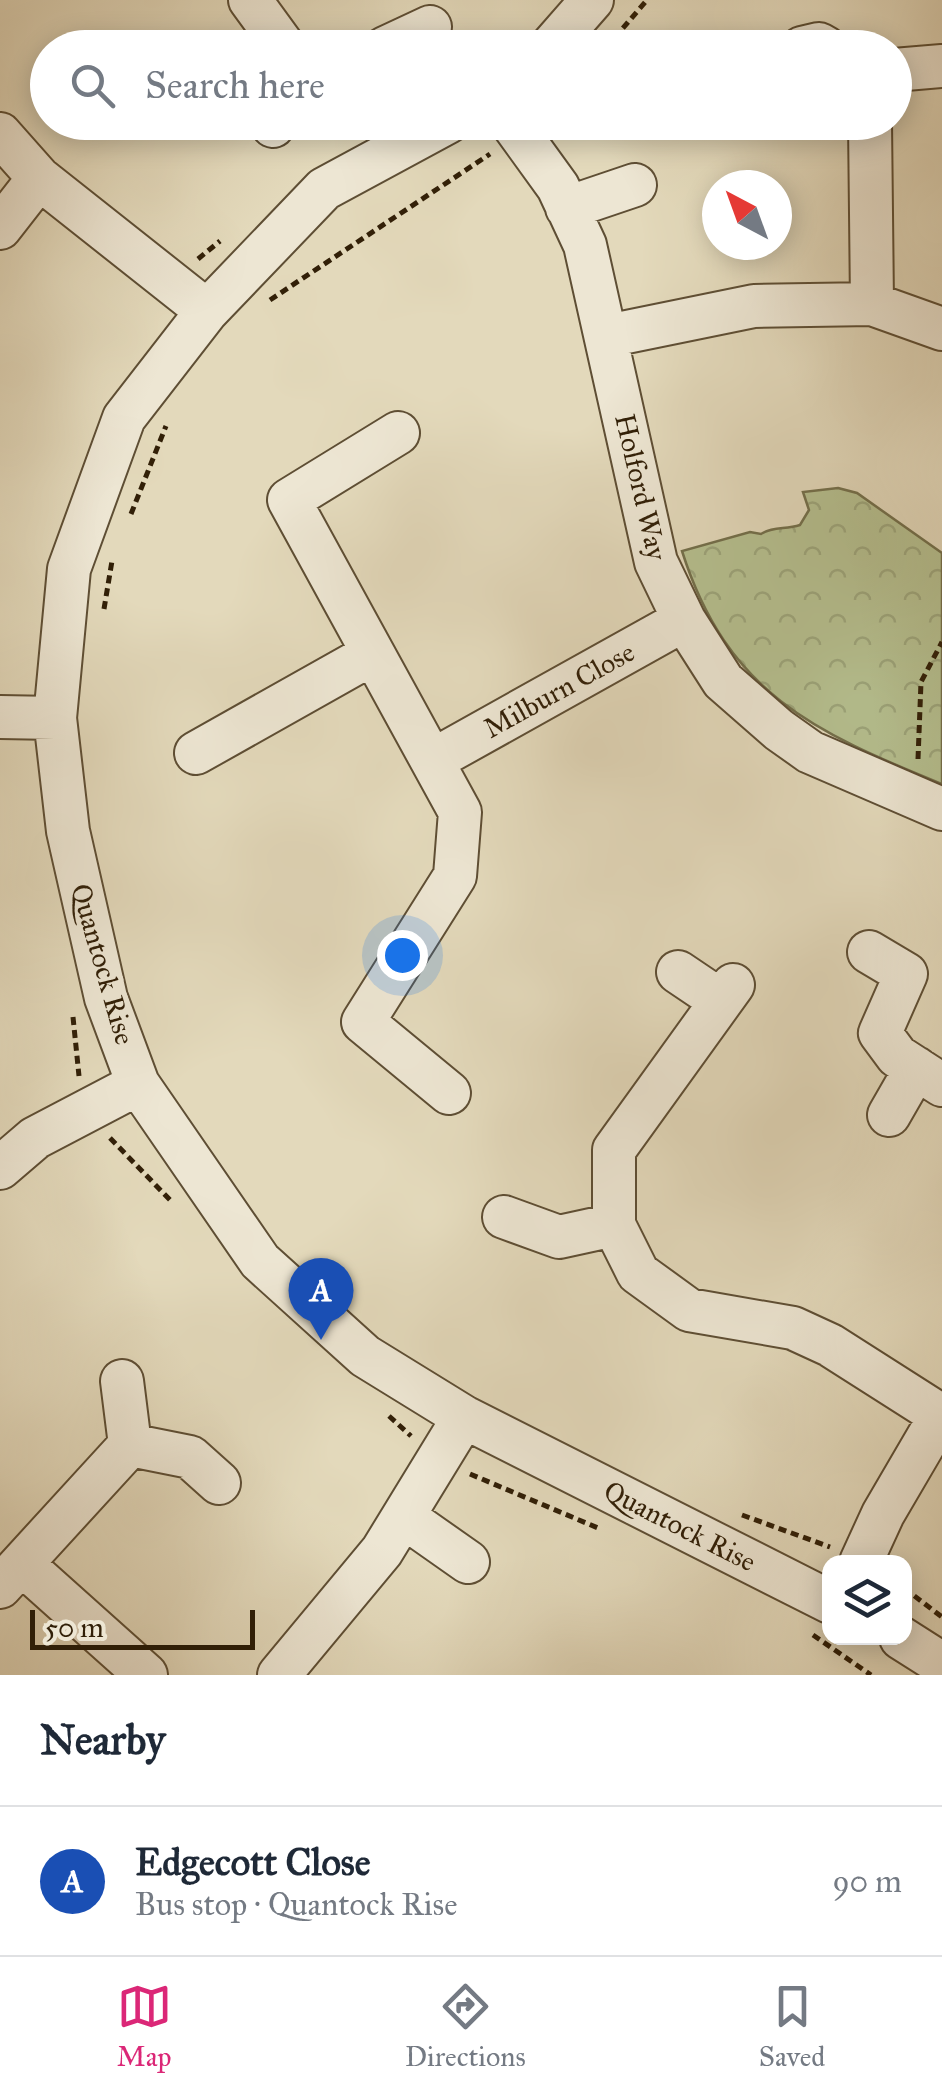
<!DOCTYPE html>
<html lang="en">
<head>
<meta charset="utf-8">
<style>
	:root { --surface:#fff; --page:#f6f6f7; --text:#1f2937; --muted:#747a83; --line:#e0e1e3; --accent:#db2777 }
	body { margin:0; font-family:"IM FELL Great Primer",serif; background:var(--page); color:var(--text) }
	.controls { position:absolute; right:30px; bottom:30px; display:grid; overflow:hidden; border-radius:20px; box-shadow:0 5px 25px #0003 }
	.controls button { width:90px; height:90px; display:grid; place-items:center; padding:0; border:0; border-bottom:2px solid var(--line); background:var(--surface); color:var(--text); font:50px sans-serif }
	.compass { position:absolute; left:702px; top:170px; width:90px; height:90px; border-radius:50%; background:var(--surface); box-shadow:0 5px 25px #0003; rotate:319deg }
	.scale { position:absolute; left:30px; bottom:25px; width:225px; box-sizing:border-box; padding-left:10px; border:5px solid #311f07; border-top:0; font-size:28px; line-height:35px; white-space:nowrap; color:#311f07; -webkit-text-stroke:8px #ede6d3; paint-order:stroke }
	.you { position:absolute; left:402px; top:955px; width:35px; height:35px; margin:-25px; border:8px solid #fff; border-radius:50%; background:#1a73e8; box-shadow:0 0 0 15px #1a73e833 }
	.badge { display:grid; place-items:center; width:65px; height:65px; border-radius:50%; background:var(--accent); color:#fff; font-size:32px; font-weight:700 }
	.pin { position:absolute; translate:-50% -82px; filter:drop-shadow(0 2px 5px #0008) }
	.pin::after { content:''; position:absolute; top:52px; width:35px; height:30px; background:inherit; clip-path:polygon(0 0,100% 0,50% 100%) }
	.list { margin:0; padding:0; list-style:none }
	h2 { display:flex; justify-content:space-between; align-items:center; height:130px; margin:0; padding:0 40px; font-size:42px }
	h2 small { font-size:32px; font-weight:400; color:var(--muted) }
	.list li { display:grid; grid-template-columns:65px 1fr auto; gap:30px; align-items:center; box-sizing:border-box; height:150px; padding:0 40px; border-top:2px solid var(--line) }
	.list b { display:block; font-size:38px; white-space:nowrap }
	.list p { margin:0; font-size:32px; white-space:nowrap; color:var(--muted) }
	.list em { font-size:32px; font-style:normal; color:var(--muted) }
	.icon { flex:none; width:55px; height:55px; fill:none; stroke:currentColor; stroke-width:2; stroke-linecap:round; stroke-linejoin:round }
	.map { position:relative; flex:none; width:942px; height:1675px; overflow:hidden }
	.search { position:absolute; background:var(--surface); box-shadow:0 5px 25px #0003; left:30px; right:30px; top:30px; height:110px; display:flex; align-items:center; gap:25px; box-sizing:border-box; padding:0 35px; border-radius:55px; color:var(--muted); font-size:38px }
	.sheet { height:280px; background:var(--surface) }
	nav { display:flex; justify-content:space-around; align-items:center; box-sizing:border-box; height:140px; border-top:2px solid var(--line); background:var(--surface); font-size:28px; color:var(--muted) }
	nav a { display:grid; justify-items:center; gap:5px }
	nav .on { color:var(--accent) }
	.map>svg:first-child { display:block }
	.park { fill:url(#park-crowns); stroke:#736f4b; stroke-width:2.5 }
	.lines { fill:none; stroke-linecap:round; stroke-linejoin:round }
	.minor-casing { stroke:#5e4e34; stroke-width:46 }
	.path { stroke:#311f07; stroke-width:5; stroke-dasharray:8 5; stroke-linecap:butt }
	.minor { stroke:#ede6d3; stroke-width:42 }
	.labels { text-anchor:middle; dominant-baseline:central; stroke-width:10; stroke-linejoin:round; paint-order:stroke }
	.street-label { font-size:28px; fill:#311f07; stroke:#ede6d3 }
</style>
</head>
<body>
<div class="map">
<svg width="942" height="1675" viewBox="0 0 942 1675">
	<defs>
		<pattern id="park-crowns" width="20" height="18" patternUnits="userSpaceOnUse" patternTransform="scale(2.5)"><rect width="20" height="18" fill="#b5bf8f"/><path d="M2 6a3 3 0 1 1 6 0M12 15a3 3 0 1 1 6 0" fill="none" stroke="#9ca47a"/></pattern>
	</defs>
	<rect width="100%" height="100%" fill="#e3d9bb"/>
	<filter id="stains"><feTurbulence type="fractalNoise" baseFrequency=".002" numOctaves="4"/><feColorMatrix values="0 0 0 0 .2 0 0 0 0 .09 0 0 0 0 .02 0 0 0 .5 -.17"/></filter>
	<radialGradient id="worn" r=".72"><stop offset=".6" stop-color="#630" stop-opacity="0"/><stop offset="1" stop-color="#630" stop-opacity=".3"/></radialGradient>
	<path class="park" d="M838,488L857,493L942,553V784C814,732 727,693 682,551L750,532L761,534C774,526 785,530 800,525L809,510L803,492Z"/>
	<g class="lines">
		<g class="minor-casing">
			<path id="minor" d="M250,0L285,48
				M385,48L430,27
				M550,48L592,0
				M802,48L819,44L826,48
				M894,70L942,66
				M448,122L324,189L207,311L124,418L69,569L55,718L68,831L106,998L138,1084L260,1261L365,1356L464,1417L830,1602
				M511,122L558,187L585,245L656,562L684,620L723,681L779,730L810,752L942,809
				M870,122L872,304
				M273,126L275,122
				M0,134L39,178L207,311
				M567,208L635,185
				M0,228L39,178
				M607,336L754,306L872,304L942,329
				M398,433L289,500L460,812L455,876L363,1022L449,1093
				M0,717L55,718
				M196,753L372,654
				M433,760L684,620
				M869,952L906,974L880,1033L897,1056L942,1085
				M678,972L721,1001
				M733,985L614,1150V1225L638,1273L689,1310L793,1328L830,1345L940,1415
				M889,1115L916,1068
				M0,1168L35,1138L138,1084
				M504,1217L559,1237L614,1225
				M122,1381L130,1445
				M404,1517L468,1562
				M861,1562L883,1514L942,1413
				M22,1564L146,1675
				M0,1587L130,1445L190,1457L219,1483
				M901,1638L942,1664
				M279,1675L382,1551L464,1417"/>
		</g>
		<path class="path" d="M499,48L516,33
			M606,48L647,0
			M198,259L220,241
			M270,300L490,154
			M131,514L166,426
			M104,609L112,561
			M918,759L921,682L942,642
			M73,1017L79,1076
			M110,1138L172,1202
			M389,1416L411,1436
			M470,1474L598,1528
			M742,1515L830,1547
			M904,1588L942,1617
			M813,1635L871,1675"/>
		<use href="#minor" class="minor"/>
	</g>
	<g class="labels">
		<g class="street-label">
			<text transform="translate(641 487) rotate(77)">Holford Way</text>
			<text transform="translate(559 690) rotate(-29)">Milburn Close</text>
			<text transform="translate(103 964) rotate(74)">Quantock Rise</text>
			<text transform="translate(680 1526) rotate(27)">Quantock Rise</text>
		</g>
	</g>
	<rect width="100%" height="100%" filter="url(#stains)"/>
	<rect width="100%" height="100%" fill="url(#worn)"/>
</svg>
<div class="controls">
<button><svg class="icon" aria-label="layers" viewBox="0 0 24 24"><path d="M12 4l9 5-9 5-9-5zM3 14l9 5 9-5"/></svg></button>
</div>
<svg class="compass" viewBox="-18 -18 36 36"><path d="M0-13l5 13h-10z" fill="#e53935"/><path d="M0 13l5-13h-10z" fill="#747a83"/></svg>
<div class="scale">50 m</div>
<div class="you"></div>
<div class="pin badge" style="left:321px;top:1340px;background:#1a4fb4">A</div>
<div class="search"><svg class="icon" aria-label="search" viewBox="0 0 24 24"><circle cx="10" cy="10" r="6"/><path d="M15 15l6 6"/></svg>Search here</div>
</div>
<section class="sheet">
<h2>Nearby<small></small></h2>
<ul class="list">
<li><span class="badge" style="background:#1a4fb4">A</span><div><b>Edgecott Close</b><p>Bus stop · Quantock Rise</p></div><em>90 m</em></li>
</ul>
</section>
<nav>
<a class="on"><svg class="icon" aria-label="map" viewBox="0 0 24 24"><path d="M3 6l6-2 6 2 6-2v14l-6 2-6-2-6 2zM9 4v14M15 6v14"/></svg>Map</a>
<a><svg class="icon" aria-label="directions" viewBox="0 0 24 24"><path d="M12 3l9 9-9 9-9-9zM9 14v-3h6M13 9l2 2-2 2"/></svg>Directions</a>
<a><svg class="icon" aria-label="saved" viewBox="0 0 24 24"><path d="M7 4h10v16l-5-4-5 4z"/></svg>Saved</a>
</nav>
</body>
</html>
